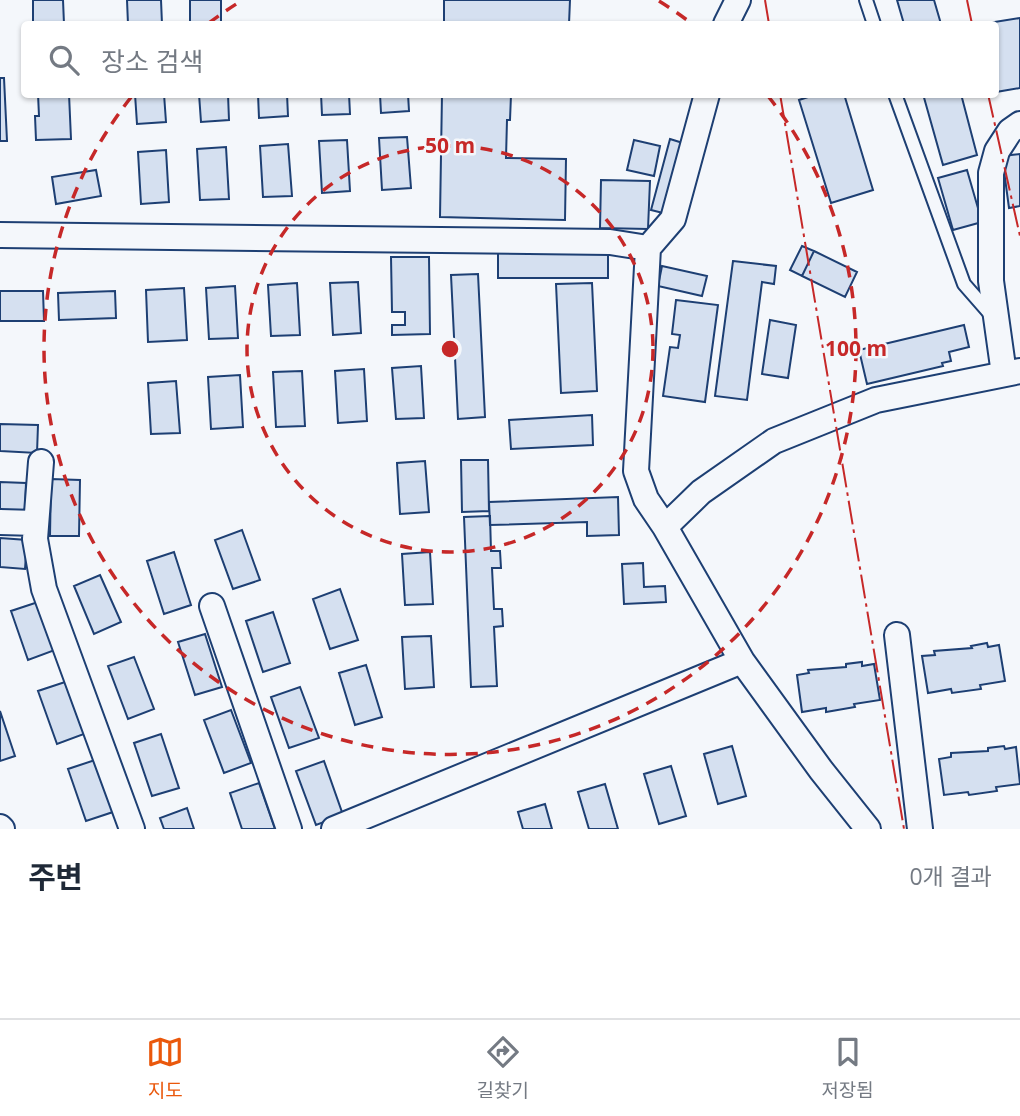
<!DOCTYPE html>
<html lang="ko">
<head>
<meta charset="utf-8">
<style>
	:root { --surface:#fff; --page:#f6f6f7; --text:#1f2937; --muted:#747a83; --line:#e0e1e3; --accent:#ea580c }
	body { margin:0; font-family:"Open Sans","Noto Sans KR",sans-serif; background:var(--page); color:var(--text) }
	.list { margin:0; padding:0; list-style:none }
	h2 { display:flex; justify-content:space-between; align-items:center; height:91px; margin:0; padding:0 28px; font-size:30px }
	h2 small { font-size:23px; font-weight:400; color:var(--muted) }
	.icon { flex:none; width:38px; height:38px; fill:none; stroke:currentColor; stroke-width:2; stroke-linecap:round; stroke-linejoin:round }
	.map { position:relative; flex:none; width:1020px; height:829px; overflow:hidden }
	.search { position:absolute; background:var(--surface); box-shadow:0 2px 5px #0004; left:21px; right:21px; top:21px; height:77px; display:flex; align-items:center; gap:18px; box-sizing:border-box; padding:0 24px; border-radius:7px; color:var(--muted); font-size:26px }
	.sheet { height:189px; background:var(--surface) }
	nav { display:flex; justify-content:space-around; align-items:center; box-sizing:border-box; height:98px; border-top:2px solid var(--line); background:var(--surface); font-size:19px; color:var(--muted) }
	nav a { display:grid; justify-items:center; gap:4px }
	nav .on { color:var(--accent) }
	.map>svg:first-child { display:block }
	.building { fill:#d5e0f0; stroke:#1d3f73; stroke-width:2 }
	.lines { fill:none; stroke-linecap:round; stroke-linejoin:round }
	.lane-casing { stroke:#1d3f73; stroke-width:16 }
	.street-casing { stroke:#1d3f73; stroke-width:28 }
	.lane { stroke:#f4f7fb; stroke-width:12 }
	.street { stroke:#f4f7fb; stroke-width:24 }
	.power { stroke:#c62828; stroke-width:2; stroke-dasharray:24 5 3.5 5; stroke-linecap:butt }
	.ring { fill:none; stroke:#c62828; stroke-width:3.5; stroke-dasharray:12 9 }
	.centre { fill:#c62828; stroke:#f4f7fb; stroke-width:3.5 }
	.ring-label { font-size:21px; text-anchor:middle; font-weight:bold; fill:#c62828; stroke:#f4f7fb; stroke-width:5; stroke-linejoin:round; paint-order:stroke }
</style>
</head>
<body>
<div class="map">
<svg width="1020" height="829" viewBox="0 0 1020 829">
	<rect width="100%" height="100%" fill="#f4f7fb"/>
	<path class="building" d="M33,0H63L64,24H33Z
		M127,0H161L162,24H128Z
		M190,0H221V24H190Z
		M444,0H570L569,24H444Z
		M897,0H934L941,24H904Z
		M1020,18V88L996,92V24H982Z
		M0,78H4L7,141H0Z
		M38,94H69L71,139L36,140L35,116H39Z
		M135,94H164L166,122L137,124Z
		M199,94H228L229,120L201,122Z
		M258,94H287L288,116L259,118Z
		M321,94H349L350,114L322,115Z
		M380,94H408L409,111L381,113Z
		M442,94L511,95L510,120H507L506,158L566,159L565,220L440,217Z
		M817,94H844L873,190L831,203L799,100Z
		M923,94H961L977,155L943,165Z
		M407,137L411,188L382,190L379,138Z
		M670,139L686,144L667,214L651,210Z
		M347,140L350,191L322,193L319,141Z
		M634,140L660,146L654,176L627,170Z
		M288,144L292,196L263,197L260,146Z
		M226,147L229,199L200,200L197,149Z
		M166,150L169,202L141,204L138,152Z
		M1020,154V206L1009,208L1002,156Z
		M96,170L101,196L56,204L52,177Z
		M967,170L982,222L953,230L938,178Z
		M601,180L650,181L648,229L600,228Z
		M802,246L814,251L802,276L790,270Z
		M498,248H608V278H498Z
		M814,251L857,272L845,297L802,276Z
		M391,257H429L430,334L392,335V325H405V312H392Z
		M733,261L776,266L774,284L762,282L747,400L715,396Z
		M662,266L707,276L702,296L658,286Z
		M478,274L485,417L458,419L451,275Z
		M358,282L361,333L333,335L330,283Z
		M297,283L300,335L271,336L268,285Z
		M592,283L597,391L561,393L556,284Z
		M235,286L238,338L209,339L206,288Z
		M184,288L187,340L148,342L146,290Z
		M0,291H43L44,321H0Z
		M115,291L116,318L59,320L58,293Z
		M676,300L718,305L705,402L663,396L670,347L678,348L680,335L672,334Z
		M770,320L796,325L788,378L762,374Z
		M964,325L969,347L949,352L951,361L942,363L943,366L867,384L859,350Z
		M421,366L424,418L396,419L392,368Z
		M364,369L367,421L338,423L335,371Z
		M302,371L305,426L276,427L273,372Z
		M240,375L243,427L211,429L208,377Z
		M176,381L180,433L151,434L148,383Z
		M592,415L593,445L511,449L509,420Z
		M0,424L38,425L37,453L0,451Z
		M461,460H488L489,511L462,512Z
		M425,461L429,512L400,514L397,463Z
		M51,479L80,480L79,536H50Z
		M0,482L26,483L25,512L0,510Z
		M618,497L619,535L587,536V522L490,525L489,502Z
		M490,516L491,551H500L501,568H492L494,609H502L503,626L494,627L497,686L471,687L464,517Z
		M242,530L260,580L233,589L215,540Z
		M0,538L27,540L25,569L0,567Z
		M174,552L191,605L164,614L147,561Z
		M430,552L433,604L405,605L402,554Z
		M643,563L644,587L665,586L666,602L624,604L622,564Z
		M100,575L121,622L94,634L74,586Z
		M340,589L358,640L330,649L313,599Z
		M38,602L55,650L28,660L11,611Z
		M273,612L290,663L263,672L246,621Z
		M205,634L222,687L195,695L178,642Z
		M431,636L434,687L405,689L402,637Z
		M987,643L988,647L999,645L1005,681L980,685L981,689L952,693L951,689L928,693L922,656L935,655L934,651L972,648L971,646Z
		M134,657L154,709L128,719L108,666Z
		M862,662V666L874,664L880,700L854,704L855,707L826,712V708L802,712L797,675L809,673L808,670L846,667V664Z
		M366,665L382,717L355,725L339,673Z
		M65,682L84,734L57,744L38,691Z
		M300,687L319,738L289,748L271,697Z
		M231,710L251,763L224,773L204,720Z
		M0,711L15,756L0,761Z
		M161,734L179,788L152,796L134,743Z
		M732,746L746,796L718,804L704,754Z
		M1004,746L1005,749L1016,747L1020,784L996,787L997,791L969,795L968,792L944,795L939,759L951,757V753L988,751V748Z
		M95,760L113,812L86,821L68,769Z
		M324,761L343,815L316,825L296,771Z
		M671,766L686,816L659,824L644,774Z
		M259,783L275,829H242L230,793Z
		M605,784L618,829H589L578,792Z
		M545,804L552,829H523L518,812Z
		M187,808L194,829H164L160,818Z"/>
	<g class="lines">
		<g class="lane-casing">
			<path id="lane" d="M866,0L874,24
				M895,94L964,284L992,316"/>
		</g>
		<g class="street-casing">
			<path id="street" d="M726,24L738,0
				M707,94L673,219L648,248L636,471L646,499L665,527L742,661L821,770L868,829
				M0,235L610,242L648,248
				M1004,374L991,281V173L997,151L1010,131L1020,124
				M41,462L35,539L44,589L132,829
				M0,522L36,523
				M665,527L701,492L774,441L876,400L1020,371
				M212,606L289,829
				M897,635L920,829
				M0,827L2,829
				M334,829L742,661"/>
		</g>
		<use href="#lane" class="lane"/>
		<use href="#street" class="street"/>
		<path class="power" d="M765,0L769,24
			M967,0L972,24
			M780,94L904,829
			M988,94L1020,236"/>
	</g>
	<g class="ring">
		<circle cx="450" cy="349" r="203"/>
		<path d="M209 23A406 406 0 0 1 241 1M659 1A406 406 0 0 1 691 23M768 96A406 406 0 1 1 132 96"/>
	</g>
	<circle cx="450" cy="349" r="10" class="centre"/>
	<g class="ring-label">
		<text x="450" y="153">50 m</text>
		<text x="856" y="356">100 m</text>
	</g>
</svg>
<div class="search"><svg class="icon" aria-label="search" viewBox="0 0 24 24"><circle cx="10" cy="10" r="6"/><path d="M15 15l6 6"/></svg>장소 검색</div>
</div>
<section class="sheet">
<h2>주변<small>0개 결과</small></h2>
<ul class="list">
</ul>
</section>
<nav>
<a class="on"><svg class="icon" aria-label="map" viewBox="0 0 24 24"><path d="M3 6l6-2 6 2 6-2v14l-6 2-6-2-6 2zM9 4v14M15 6v14"/></svg>지도</a>
<a><svg class="icon" aria-label="directions" viewBox="0 0 24 24"><path d="M12 3l9 9-9 9-9-9zM9 14v-3h6M13 9l2 2-2 2"/></svg>길찾기</a>
<a><svg class="icon" aria-label="saved" viewBox="0 0 24 24"><path d="M7 4h10v16l-5-4-5 4z"/></svg>저장됨</a>
</nav>
</body>
</html>
